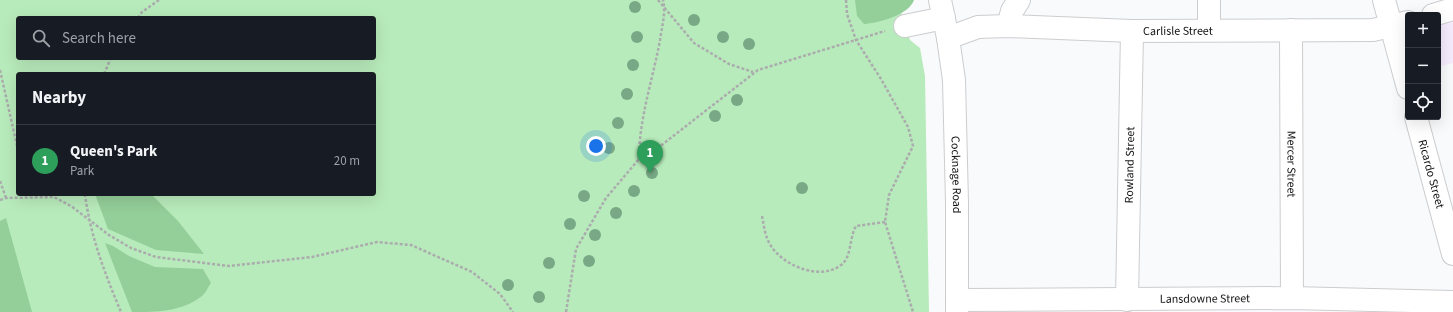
<!DOCTYPE html>
<html lang="en">
<head>
<meta charset="utf-8">
<style>
	:root { --surface:#171b24; --page:#20242c; --text:#f1f3f6; --muted:#9ea1a6; --line:#363941; --accent:#c0611a }
	body { margin:0; font-family:"Source Sans 3",sans-serif; background:var(--page); color:var(--text) }
	.controls { position:absolute; right:12px; top:12px; display:grid; overflow:hidden; border-radius:4px; box-shadow:0 4px 16px #0002 }
	.controls button { width:36px; height:36px; display:grid; place-items:center; padding:0; border:0; border-bottom:1px solid var(--line); background:var(--surface); color:var(--text); font:20px sans-serif }
	.you { position:absolute; left:596px; top:146px; width:14px; height:14px; margin:-10px; border:3px solid #fff; border-radius:50%; background:#1a73e8; box-shadow:0 0 0 6px #1a73e833 }
	.badge { display:grid; place-items:center; width:26px; height:26px; border-radius:50%; background:var(--accent); color:#fff; font-size:13px; font-weight:700 }
	.pin { position:absolute; translate:-50% -33px; filter:drop-shadow(0 1px 2px #0008) }
	.pin::after { content:''; position:absolute; top:21px; width:14px; height:12px; background:inherit; clip-path:polygon(0 0,100% 0,50% 100%) }
	.list { margin:0; padding:0; list-style:none }
	h2 { display:flex; justify-content:space-between; align-items:center; height:52px; margin:0; padding:0 16px; font-size:17px }
	h2 small { font-size:13px; font-weight:400; color:var(--muted) }
	.list li { display:grid; grid-template-columns:26px 1fr auto; gap:12px; align-items:center; box-sizing:border-box; height:72px; padding:0 16px; border-top:1px solid var(--line) }
	.list b { display:block; font-size:15px; white-space:nowrap }
	.list p { margin:0; font-size:13px; white-space:nowrap; color:var(--muted) }
	.list em { font-size:13px; font-style:normal; color:var(--muted) }
	.icon { flex:none; width:22px; height:22px; fill:none; stroke:currentColor; stroke-width:2; stroke-linecap:round; stroke-linejoin:round }
	.map { position:relative; flex:none; width:1453px; height:312px; overflow:hidden }
	.search { position:absolute; background:var(--surface); box-shadow:0 4px 16px #0002; left:16px; top:16px; width:360px; height:44px; display:flex; align-items:center; gap:10px; box-sizing:border-box; padding:0 14px; border-radius:4px; color:var(--muted); font-size:15px }
	.panel { position:absolute; background:var(--surface); box-shadow:0 4px 16px #0002; left:16px; top:72px; width:360px; height:124px; border-radius:4px }
	.map>svg:first-child { display:block }
	.commercial { fill:#f5ecfd }
	.green { fill:#b8ebbb; fill-rule:evenodd }
	.forest { fill:#94ce98 }
	.lines { fill:none; stroke-linecap:round; stroke-linejoin:round }
	.minor-casing { stroke:#cccdcf; stroke-width:24 }
	.path { stroke:#abacad; stroke-width:2.5; stroke-dasharray:3 2; stroke-linecap:butt }
	.minor { stroke:#fff; stroke-width:22 }
	.tree { fill:#78a885 }
	.labels { text-anchor:middle; dominant-baseline:central; stroke-width:3; stroke-linejoin:round; paint-order:stroke }
	.street-label { font-size:12px; fill:#121212; stroke:#fff }
</style>
</head>
<body>
<div class="map">
<svg width="1453" height="312" viewBox="0 0 1453 312">
	<rect width="100%" height="100%" fill="#f9fafc"/>
	<path class="commercial" d="M1453,22V63L1438,67V25Z"/>
	<path class="green" d="M0,0H907L900,9L910,40L920,48L925,76L929,312H0ZM18,18H374V58H18ZM18,74H374V194H18Z"/>
	<path class="forest" d="M855,0H914C909,15 878,23 864,24L857,16Z
		M95,194H151L178,221L204,254L156,250L108,229Z
		M6,218L32,312H0V221Z
		M105,243L113,246L129,256L155,267L203,269L211,283C208,287 206,293 202,296C182,312 156,312 132,312Z"/>
	<g class="lines">
		<g class="minor-casing">
			<g id="minor">
				<path id="s1" d="M940,0L948,38L954,80L957,203V312"/>
				<path d="M1209,0V30"/>
				<path d="M1384,0L1408,88"/>
				<path d="M1433,15L1453,9"/>
				<path d="M905,26L944,18"/>
				<path d="M1008,26L1012,11L1019,0"/>
				<path id="s2" d="M1291,30L1292,298"/>
				<path id="s3" d="M948,38L978,27L1008,26L1132,31L1373,30L1408,22"/>
				<path id="s4" d="M1416,117L1453,254"/>
				<path id="s5" d="M957,300L1292,298L1453,302"/>
				<path id="s6" d="M1127,300L1132,31"/>
			</g>
		</g>
		<path class="path" d="M658,0L694,43L729,64L753,72
			M846,0L847,14L856,40L881,79L908,127L913,146L889,195L885,222L913,312
			M138,18L142,12L159,0
			M0,70L18,150
			M104,74L111,58
			M639,159C639,118 653,79 660,40C662,26 666,13 663,0
			M0,181L6,198
			M85,194C90,235 105,274 121,312
			M0,200L6,198L54,197L71,206L109,235L131,248L156,257L229,266L312,257L377,242L411,245L472,272L500,294L513,312
			M762,216C764,226 765,237 771,246C784,266 820,281 841,265C852,257 849,238 856,226L885,222
			M566,312L576,249L606,198L639,159L654,151L758,70L885,31"/>
		<use href="#minor" class="minor"/>
	</g>
	<g class="tree">
		<circle cx="635" cy="7" r="6"/>
		<circle cx="694" cy="20" r="6"/>
		<circle cx="637" cy="37" r="6"/>
		<circle cx="723" cy="37" r="6"/>
		<circle cx="749" cy="44" r="6"/>
		<circle cx="633" cy="65" r="6"/>
		<circle cx="627" cy="94" r="6"/>
		<circle cx="737" cy="100" r="6"/>
		<circle cx="715" cy="116" r="6"/>
		<circle cx="618" cy="123" r="6"/>
		<circle cx="609" cy="148" r="6"/>
		<circle cx="652" cy="173" r="6"/>
		<circle cx="802" cy="188" r="6"/>
		<circle cx="634" cy="191" r="6"/>
		<circle cx="584" cy="196" r="6"/>
		<circle cx="616" cy="213" r="6"/>
		<circle cx="570" cy="224" r="6"/>
		<circle cx="595" cy="235" r="6"/>
		<circle cx="589" cy="261" r="6"/>
		<circle cx="549" cy="263" r="6"/>
		<circle cx="508" cy="285" r="6"/>
		<circle cx="539" cy="297" r="6"/>
	</g>
	<g class="labels">
		<g class="street-label">
			<text stroke="none"><textPath href="#s3" startOffset="232">Carlisle Street</textPath></text>
			<text stroke="none"><textPath href="#s2" startOffset="134">Mercer Street</textPath></text>
			<text stroke="none"><textPath href="#s6" startOffset="135">Rowland Street</textPath></text>
			<text stroke="none"><textPath href="#s4" startOffset="59">Ricardo Street</textPath></text>
			<text stroke="none"><textPath href="#s1" startOffset="176">Cocknage Road</textPath></text>
			<text stroke="none"><textPath href="#s5" startOffset="248">Lansdowne Street</textPath></text>
		</g>
	</g>
</svg>
<div class="controls">
<button>+</button>
<button>−</button>
<button><svg class="icon" aria-label="locate" viewBox="0 0 24 24"><circle cx="12" cy="12" r="6"/><path d="M12 2v4M12 18v4M2 12h4M18 12h4"/></svg></button>
</div>
<div class="you"></div>
<div class="pin badge" style="left:650px;top:173px;background:#2e9e5b">1</div>
<div class="search"><svg class="icon" aria-label="search" viewBox="0 0 24 24"><circle cx="10" cy="10" r="6"/><path d="M15 15l6 6"/></svg>Search here</div>
<section class="panel">
<h2>Nearby<small></small></h2>
<ul class="list">
<li><span class="badge" style="background:#2e9e5b">1</span><div><b>Queen's Park</b><p>Park</p></div><em>20 m</em></li>
</ul>
</section>
</div>
</body>
</html>
